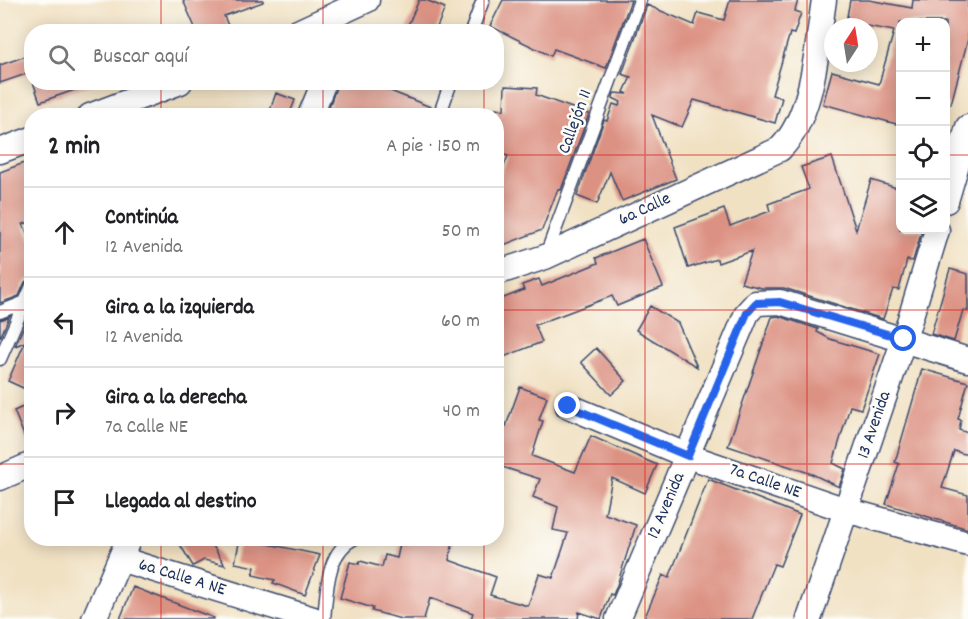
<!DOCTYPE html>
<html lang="es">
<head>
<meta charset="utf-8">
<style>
	:root { --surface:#fff; --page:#f2f2f2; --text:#202124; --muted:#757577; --line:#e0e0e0 }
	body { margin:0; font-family:Dekko,sans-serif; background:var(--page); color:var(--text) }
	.controls { position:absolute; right:18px; top:18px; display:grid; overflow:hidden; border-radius:12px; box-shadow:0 3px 15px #0003 }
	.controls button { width:54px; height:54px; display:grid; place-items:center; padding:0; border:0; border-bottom:2px solid var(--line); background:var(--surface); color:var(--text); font:30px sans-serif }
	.compass { position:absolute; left:824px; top:18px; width:54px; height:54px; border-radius:50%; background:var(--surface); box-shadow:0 3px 15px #0003; rotate:12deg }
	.stop { position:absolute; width:18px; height:18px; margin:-14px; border:4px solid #2563eb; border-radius:50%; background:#fff }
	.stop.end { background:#2563eb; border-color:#fff; box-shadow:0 2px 6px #0008 }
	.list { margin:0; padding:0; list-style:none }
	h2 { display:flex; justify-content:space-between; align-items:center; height:78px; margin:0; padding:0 24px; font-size:26px }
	h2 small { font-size:20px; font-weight:400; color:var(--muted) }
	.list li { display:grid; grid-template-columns:39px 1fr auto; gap:18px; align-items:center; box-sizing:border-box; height:90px; padding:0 24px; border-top:2px solid var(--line) }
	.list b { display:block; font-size:22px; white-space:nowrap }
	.list p { margin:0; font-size:20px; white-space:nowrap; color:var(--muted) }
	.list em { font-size:20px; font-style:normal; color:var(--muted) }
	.icon { flex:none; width:33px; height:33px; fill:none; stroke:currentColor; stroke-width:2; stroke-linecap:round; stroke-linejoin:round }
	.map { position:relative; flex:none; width:968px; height:619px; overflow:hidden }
	.search { position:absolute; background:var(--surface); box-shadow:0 3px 15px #0003; left:24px; top:24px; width:480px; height:66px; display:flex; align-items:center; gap:15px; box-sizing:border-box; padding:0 21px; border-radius:24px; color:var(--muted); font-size:22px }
	.panel { position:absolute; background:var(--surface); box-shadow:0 3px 15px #0003; left:24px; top:108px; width:480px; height:438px; border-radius:24px }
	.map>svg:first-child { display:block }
	.building { fill:#dc9283 }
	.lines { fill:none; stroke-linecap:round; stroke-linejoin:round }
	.service-casing { stroke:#3b4a6d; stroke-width:15 }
	.minor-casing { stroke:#3b4a6d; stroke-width:27 }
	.service { stroke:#fff; stroke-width:12 }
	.minor { stroke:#fff; stroke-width:24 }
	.route { stroke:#2563eb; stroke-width:8 }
	.grid { fill:none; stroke:#d62828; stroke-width:1.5; stroke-opacity:0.55 }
	.labels { text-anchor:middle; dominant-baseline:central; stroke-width:5; stroke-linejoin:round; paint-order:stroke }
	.street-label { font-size:18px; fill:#1b2f5e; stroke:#fdfcf7 }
</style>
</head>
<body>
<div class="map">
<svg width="968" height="619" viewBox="0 0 968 619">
	<rect width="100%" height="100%" fill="#fdfcf7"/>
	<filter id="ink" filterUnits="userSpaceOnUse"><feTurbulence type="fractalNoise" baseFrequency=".0167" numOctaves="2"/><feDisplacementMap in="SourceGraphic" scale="12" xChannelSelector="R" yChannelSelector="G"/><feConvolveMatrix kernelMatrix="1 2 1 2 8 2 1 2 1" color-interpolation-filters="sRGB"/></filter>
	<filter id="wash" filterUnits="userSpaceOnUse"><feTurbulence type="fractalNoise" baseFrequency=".008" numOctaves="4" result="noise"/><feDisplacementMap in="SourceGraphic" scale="24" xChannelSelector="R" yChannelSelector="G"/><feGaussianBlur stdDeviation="1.35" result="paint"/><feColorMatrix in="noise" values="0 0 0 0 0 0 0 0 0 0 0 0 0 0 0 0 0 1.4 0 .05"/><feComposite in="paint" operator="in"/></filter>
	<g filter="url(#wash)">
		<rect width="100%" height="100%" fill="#f1e1c3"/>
		<g id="blocks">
			<path class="building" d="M183,0H263V2L224,16L229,28L221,32H197Z
				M419,0H426L445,8L435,32H405Z
				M503,0H631L606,68L554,49L551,56L490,26Z
				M730,0H798L795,11L801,13L794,34L790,33L772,95L782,98L775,123L694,100L682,127L652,115L676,179L622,201L610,172L597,204L577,196L604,120L607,121L613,104L619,106L621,102L613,98L614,93L628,94L624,92L631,77L622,74L647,5L694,25L698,13L724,20Z
				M850,0H869L912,8L913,0H968V39L951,104L945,103V22H900V125L823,104L832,71L879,84L894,31L846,22Z
				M32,54V72L0,83V65Z
				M33,82H88L89,85L40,102Z
				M338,82H368L433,108L431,116H350L329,107Z
				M505,86L537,88L536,95L589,114L561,190L558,189L542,230L496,248V186L508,156L496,152V108L504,110Z
				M276,93L295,100L289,116H268Z
				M832,157L856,230L871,180L900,189V230H922L913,261L907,260L899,290L893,289L883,319L784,288H762L741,283L752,251L718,263L717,259L688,268L675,227L724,209L730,226L770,211L768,204L809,189L801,167Z
				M32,160V222L23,224L32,244V278L25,282L19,296L0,303V172Z
				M643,239L663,287L617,306L612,296L535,325L542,342L496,360V301L524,290L522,285L539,279L542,286L598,263L596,258Z
				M950,269L968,274V311L963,310L954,341L931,334Z
				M650,306L678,323L697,367L636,330Z
				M32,308V392L8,381L25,342L15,346Z
				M778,316L818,329L817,332L830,339L880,354L861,409L850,406L833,463L845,469L839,487L812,474L728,446L772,317Z
				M9,317L0,338V320Z
				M596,348L626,381L611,395L581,362Z
				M922,369L968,382L958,419L961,420L959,430L968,433V455L954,451L942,488L968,495V529L886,504L899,464L895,462Z
				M520,387L547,397L539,420L543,421L532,456L575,472L591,436L657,465L645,493L612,478L605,514L636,525L617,585L613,595L610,594L601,619L579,612L578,619H471L473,613L430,598L424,619H401L372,611L373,608L340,598L350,562L359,564L360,561L382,567L385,555L397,558L400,544L405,545L407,538H454L449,560L496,577L490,595L528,606L539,574L553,578L568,533L553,530L558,507L533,497L540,479L496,465V423L506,426Z
				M32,403V450H30L14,411Z
				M708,479L800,515L780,566L774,564L752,619H644L663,575L669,578Z
				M176,538H208L225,565L204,560L193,566Z
				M240,538L320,555L305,595L273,583L275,580L253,575L255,567L235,563Z
				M133,587L214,618L213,619H120Z"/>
		</g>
	</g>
	<g filter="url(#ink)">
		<use href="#blocks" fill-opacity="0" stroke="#3b4a6d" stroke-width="1.5"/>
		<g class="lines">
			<g class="service-casing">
				<path id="service" d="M471,32L483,0
					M439,116L451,82
					M546,255L640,0
					M0,312L25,302
					M0,359L32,286
					M324,619C327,591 326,552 355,538"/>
			</g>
			<g class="minor-casing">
				<path id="minor" d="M298,32L367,0
					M90,116L180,82
					M310,116L324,82
					M0,151L32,139
					M946,201L968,127
					M496,273L545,257L780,149C814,116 817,45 824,0
					M568,406L688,456L846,510L968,544
					M0,478L32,464
					M120,559L313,619
					M94,619L129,538
					M618,619L747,313L756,303L780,302L968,360
					M809,619L904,339L937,230"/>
			</g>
			<use href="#service" class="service"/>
			<use href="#minor" class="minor"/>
		</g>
	</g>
	<g class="lines" filter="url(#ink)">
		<path class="route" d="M568,406L688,456L747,313L756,303L780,302L904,339"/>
	</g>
	<path class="grid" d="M161,0V32M323,0V32M484,0V32M645,0V619M807,0V619M161,82V116M323,82V116M484,82V116M0,155H32M496,155H900M946,155H968M0,310H32M496,310H968M0,464H32M496,464H968M161,538V619M323,538V619M484,538V619"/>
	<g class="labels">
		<g class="street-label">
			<text transform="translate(576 122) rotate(-70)">Callejón 11</text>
			<text transform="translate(645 210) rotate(-25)">6a Calle</text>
			<text transform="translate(875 425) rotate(-71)">13 Avenida</text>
			<text transform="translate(765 482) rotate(19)">7a Calle NE</text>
			<text transform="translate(667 506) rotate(-67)">12 Avenida</text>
			<text transform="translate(182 578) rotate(17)">6a Calle A NE</text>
		</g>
	</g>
</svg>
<div class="controls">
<button>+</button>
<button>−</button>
<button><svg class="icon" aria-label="locate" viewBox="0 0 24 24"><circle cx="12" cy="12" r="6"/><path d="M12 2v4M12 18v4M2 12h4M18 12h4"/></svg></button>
<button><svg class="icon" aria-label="layers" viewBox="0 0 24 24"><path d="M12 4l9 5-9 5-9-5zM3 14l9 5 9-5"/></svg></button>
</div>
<svg class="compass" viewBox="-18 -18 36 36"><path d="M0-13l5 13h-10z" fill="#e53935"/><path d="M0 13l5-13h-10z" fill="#757577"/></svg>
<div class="stop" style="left:904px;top:339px"></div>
<div class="stop end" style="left:568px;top:406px"></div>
<div class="search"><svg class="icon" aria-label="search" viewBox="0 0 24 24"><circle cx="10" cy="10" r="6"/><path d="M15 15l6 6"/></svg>Buscar aquí</div>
<section class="panel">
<h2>2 min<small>A pie · 150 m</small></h2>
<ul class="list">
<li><svg class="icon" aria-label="ahead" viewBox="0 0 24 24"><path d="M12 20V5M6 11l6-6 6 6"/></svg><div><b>Continúa</b><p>12 Avenida</p></div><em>50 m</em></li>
<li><svg class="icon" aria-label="left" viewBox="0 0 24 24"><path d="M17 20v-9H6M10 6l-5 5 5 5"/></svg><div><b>Gira a la izquierda</b><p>12 Avenida</p></div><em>60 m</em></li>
<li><svg class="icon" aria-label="right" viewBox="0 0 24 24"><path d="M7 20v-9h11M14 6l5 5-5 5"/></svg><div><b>Gira a la derecha</b><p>7a Calle NE</p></div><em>40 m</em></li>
<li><svg class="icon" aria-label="arrive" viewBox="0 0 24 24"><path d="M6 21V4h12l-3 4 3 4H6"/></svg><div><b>Llegada al destino</b></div></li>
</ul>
</section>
</div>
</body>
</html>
